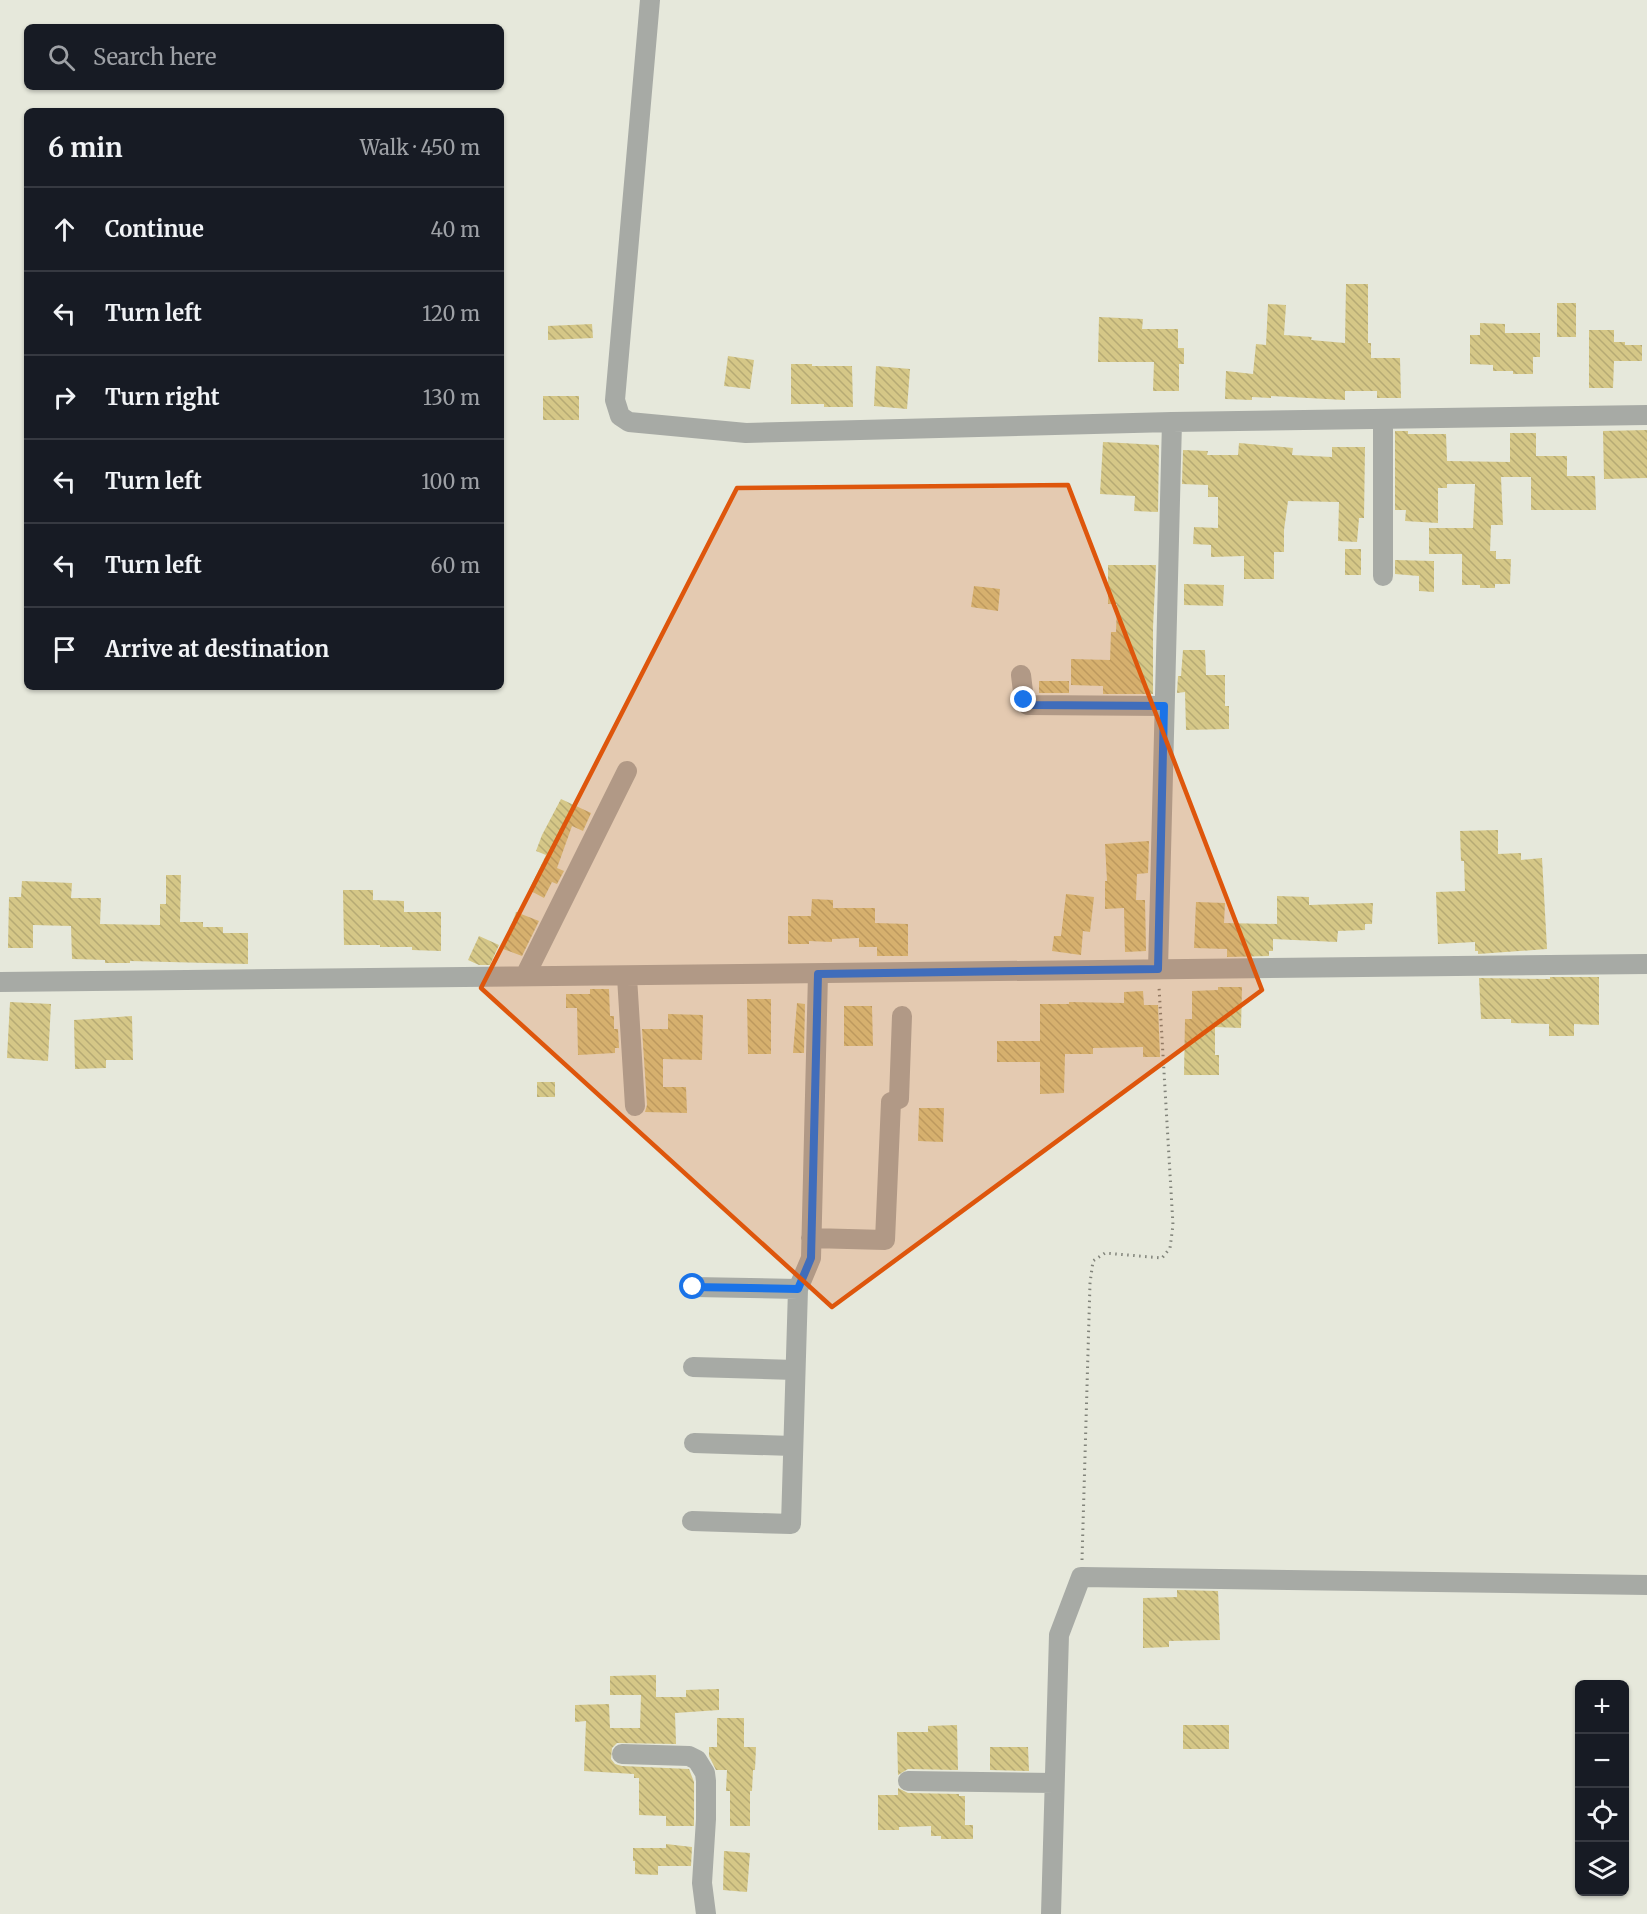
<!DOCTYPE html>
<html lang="en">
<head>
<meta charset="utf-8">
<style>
	:root { --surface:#171b24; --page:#242831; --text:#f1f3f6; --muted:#9ea1a6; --line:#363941 }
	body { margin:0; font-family:Merriweather,serif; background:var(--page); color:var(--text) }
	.controls { position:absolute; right:18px; bottom:18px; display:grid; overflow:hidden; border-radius:9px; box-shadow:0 2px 4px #0004 }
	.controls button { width:54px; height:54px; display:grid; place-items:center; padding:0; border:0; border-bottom:2px solid var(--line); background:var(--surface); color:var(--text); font:30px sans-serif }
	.stop { position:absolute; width:18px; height:18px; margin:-14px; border:4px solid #1a73e8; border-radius:50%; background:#fff }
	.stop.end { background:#1a73e8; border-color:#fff; box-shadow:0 2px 6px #0008 }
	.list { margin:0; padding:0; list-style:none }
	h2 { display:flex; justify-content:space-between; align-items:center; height:78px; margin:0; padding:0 24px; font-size:26px }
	h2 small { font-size:20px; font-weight:400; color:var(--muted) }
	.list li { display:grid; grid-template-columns:39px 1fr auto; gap:18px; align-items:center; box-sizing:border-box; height:84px; padding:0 24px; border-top:2px solid var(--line) }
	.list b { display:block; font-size:22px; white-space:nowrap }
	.list em { font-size:20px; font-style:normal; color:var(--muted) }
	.icon { flex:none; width:33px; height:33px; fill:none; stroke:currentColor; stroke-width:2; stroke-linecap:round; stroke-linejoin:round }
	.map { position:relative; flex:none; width:1647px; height:1914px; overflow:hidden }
	.search { position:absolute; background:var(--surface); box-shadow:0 2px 4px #0004; left:24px; top:24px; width:480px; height:66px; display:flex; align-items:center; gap:15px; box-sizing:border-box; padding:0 21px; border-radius:9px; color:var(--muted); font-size:22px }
	.panel { position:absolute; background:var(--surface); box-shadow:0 2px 4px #0004; left:24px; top:108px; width:480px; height:582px; border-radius:9px }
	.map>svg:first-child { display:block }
	.building { fill:url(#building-back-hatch) }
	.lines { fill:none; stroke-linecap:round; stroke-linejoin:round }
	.path { stroke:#81837a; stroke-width:3; stroke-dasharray:1.5 4.5; stroke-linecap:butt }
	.minor { stroke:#a7aaa5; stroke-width:20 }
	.route { stroke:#1a73e8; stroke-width:8 }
	.marked { fill:#de560c; fill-opacity:0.2; stroke:#de560c; stroke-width:4.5; stroke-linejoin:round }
</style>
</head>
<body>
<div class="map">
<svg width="1647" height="1914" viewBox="0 0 1647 1914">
	<defs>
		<pattern id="building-back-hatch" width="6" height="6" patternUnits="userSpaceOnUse" patternTransform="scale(1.5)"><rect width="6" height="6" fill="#d5c787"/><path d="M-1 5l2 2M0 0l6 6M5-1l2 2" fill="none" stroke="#b6aa74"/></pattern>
	</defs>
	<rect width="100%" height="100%" fill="#e6e8db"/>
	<path class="building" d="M1346,284H1368V343H1371V358H1400L1401,398H1377V391H1345V400L1271,396V398L1252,397V400L1225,399L1226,371L1253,374L1256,344L1266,345L1268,304L1286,305L1284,335L1312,337L1311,340L1345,343Z
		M1557,303H1576V337H1557Z
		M1099,317L1143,319L1142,329H1178V348H1184V364H1179V391H1153L1154,362H1098Z
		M1480,323L1505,324V333H1540V357H1533V374H1513V371H1493V365L1470,364V335H1480Z
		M592,324L593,338L548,340V326Z
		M1589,330H1614V342H1625V345H1642V361H1614L1613,388H1589Z
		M728,356L754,360L750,389L724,386Z
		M791,364H812V366H852L853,407H824V404H791Z
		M876,366L910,369L907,409L874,406Z
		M543,396H579V420H543Z
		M1647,430V478L1604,479L1603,431Z
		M1395,431H1408V434H1446L1447,461L1510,462V433H1536V456H1567V476H1595L1596,510H1531V477H1501L1503,525H1491L1490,551H1496V559H1511L1510,584H1495V588H1480V585H1462V554H1429V528H1473L1475,484H1447V488H1438V523L1405,521L1406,510H1395Z
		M1103,442L1159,445L1158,512L1134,511L1135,496L1100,494Z
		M1239,443L1293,448L1292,455L1332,457V447H1365L1364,518H1359L1357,542L1338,541L1339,502L1288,501L1284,530V552H1274V579H1244V556L1211,557V545L1193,544L1194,527L1218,528V497H1208V485L1182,484L1183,450L1208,451L1207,455H1238Z
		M1345,549H1361V575H1345Z
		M1395,560L1434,561V592L1419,591V576L1395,574Z
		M1108,565H1156L1153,627V694H1103V686L1071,685V659L1110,660L1111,632H1116L1117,604H1108Z
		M1184,584L1224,585L1223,606L1184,605Z
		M974,586L1000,589L998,611L971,607Z
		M1183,650H1205L1206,675H1225V706H1229V729L1186,730L1185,692L1177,693L1178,676H1181Z
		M1039,681H1069V693H1039Z
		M561,799L591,813L583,831L572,826L557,868L564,871L557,884L552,882L544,898L529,890L546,855L536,851L542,835Z
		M1498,830V854L1521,853V860L1542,858L1547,949L1478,954V951H1475V942L1438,944L1436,892L1465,891L1464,861H1461L1460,831Z
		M1149,841L1148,873L1137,874L1136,900H1145L1146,951L1125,952L1124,908L1105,909V881H1107L1105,844Z
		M166,875H181L180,922H203V927H223V933H248V964L130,961V963H105V960L72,959L71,926L33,925V948H8L9,897H21L22,881L72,883L71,898H101L100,924L160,925V904H166Z
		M343,890H373V900L404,901V912H441V951L412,950V947H380V945H344Z
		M1066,894L1094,897L1090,932L1083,931L1081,955L1052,951L1054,936H1061Z
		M1277,896L1309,897V905L1373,903L1372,924H1365V930L1338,931L1337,942L1273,939V951H1269V956L1227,957V949L1194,948L1196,902L1225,903L1224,923L1277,924Z
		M812,899L833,900V908H875V923L908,924V956H877V947H859V938L832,939V942L809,941V944H788V916H811Z
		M516,912L539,921L522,956L503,949Z
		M479,936L499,945L490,965H479L468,960Z
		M1550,977H1599V1025L1574,1024V1036H1549V1024L1511,1023V1019H1481L1479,978L1550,979Z
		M1218,987H1242L1241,1028L1215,1027V1055H1219V1075H1184L1185,1019H1192V991L1218,990Z
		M590,989H609L610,1016H614V1029H618L619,1048H615V1053L578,1055L577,1008H566V994H590Z
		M1143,991L1144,1005H1158L1160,1057H1143V1047L1093,1048V1054H1065L1064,1093L1040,1094V1062H997V1041H1040V1004H1069V1002L1124,1003V992Z
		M747,999H771V1054H748Z
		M10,1002L51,1004L48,1061L7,1058Z
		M797,1003L805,1004L804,1053H793Z
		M844,1006H872L873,1046H844Z
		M668,1014L703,1015L702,1060L663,1059V1087H686L687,1113L645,1112L647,1105L642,1029H668Z
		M132,1016L133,1060H106V1068L75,1069L74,1020Z
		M537,1082H555V1097H537Z
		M919,1108H944L943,1142L918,1141Z
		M1177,1590L1218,1591L1220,1640L1169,1641V1647L1143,1648V1598L1177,1597Z
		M656,1675V1697H686V1690L719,1689V1710L675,1713L676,1744L617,1743L612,1748L611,1759L615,1764L622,1766L689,1769L694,1782V1826H666V1816L639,1815V1778H634V1774L584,1771L586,1721L575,1722V1705L609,1704L610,1728H640L641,1695H610V1676Z
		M717,1718H744V1747H756L755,1770H753L752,1791H750V1826H730V1791H726L727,1770H716L709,1756V1747H717Z
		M957,1725L958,1770L908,1769L898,1775L897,1732H928V1726Z
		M1183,1725H1229V1749H1183Z
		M990,1747H1028L1029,1771L990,1770Z
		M898,1788L908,1793L959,1794V1796H965V1825H973V1839H941V1836H931V1826L899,1827V1830H878V1795H898Z
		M666,1844L692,1847L691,1866H658V1875L635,1874V1861H633V1848H666Z
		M724,1851L750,1853L747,1892L723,1890Z"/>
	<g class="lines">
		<path class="path" d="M1082,1560L1090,1283L1093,1261L1105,1253L1162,1258L1170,1248L1173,1225L1159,987"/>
		<path class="minor" d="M650,0L615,400L620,416L629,422L746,433L1172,422L1647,415
			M1383,576V419
			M1021,675L1024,700L1028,705L1164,706
			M1158,969L1172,422
			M525,976L627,771
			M627,977L635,1106
			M0,982L1647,964
			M811,1238L885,1240L891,1102L899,1099L902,1016
			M693,1287L798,1289
			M693,1367L795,1370
			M694,1443L793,1446
			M692,1521L791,1524L798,1289L811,1258L818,974
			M622,1754L689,1756L697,1760L705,1773L706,1781V1819L702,1883L706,1914
			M908,1781L1054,1783
			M1051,1914L1059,1635L1081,1577L1647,1585"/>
	</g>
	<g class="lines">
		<path class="route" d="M693,1287L798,1289L811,1258L818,974L1158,969L1164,706L1032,705L1026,703L1024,700"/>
	</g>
	<path class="marked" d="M1068,485L1262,990L832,1307L481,988L737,488Z"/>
</svg>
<div class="controls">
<button>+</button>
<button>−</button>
<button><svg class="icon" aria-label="locate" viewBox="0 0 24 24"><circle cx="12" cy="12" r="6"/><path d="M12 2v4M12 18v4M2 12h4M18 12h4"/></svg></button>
<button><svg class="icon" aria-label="layers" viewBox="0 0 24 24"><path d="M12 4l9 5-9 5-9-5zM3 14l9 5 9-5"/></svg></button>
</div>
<div class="stop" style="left:693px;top:1287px"></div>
<div class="stop end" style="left:1024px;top:700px"></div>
<div class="search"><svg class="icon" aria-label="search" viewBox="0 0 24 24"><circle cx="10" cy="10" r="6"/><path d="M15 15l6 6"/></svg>Search here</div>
<section class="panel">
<h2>6 min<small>Walk · 450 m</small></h2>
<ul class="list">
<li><svg class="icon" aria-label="ahead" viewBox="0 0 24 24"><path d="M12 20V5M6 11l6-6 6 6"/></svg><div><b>Continue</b></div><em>40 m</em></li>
<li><svg class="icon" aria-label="left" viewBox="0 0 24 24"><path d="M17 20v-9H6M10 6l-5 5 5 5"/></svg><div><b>Turn left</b></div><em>120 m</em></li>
<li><svg class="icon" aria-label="right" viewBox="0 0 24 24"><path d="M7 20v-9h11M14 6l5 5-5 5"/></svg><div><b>Turn right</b></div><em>130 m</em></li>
<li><svg class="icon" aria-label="left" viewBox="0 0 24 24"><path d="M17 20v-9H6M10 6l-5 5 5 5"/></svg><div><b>Turn left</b></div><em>100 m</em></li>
<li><svg class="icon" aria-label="left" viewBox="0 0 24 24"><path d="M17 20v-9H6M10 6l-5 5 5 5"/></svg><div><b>Turn left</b></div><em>60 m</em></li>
<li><svg class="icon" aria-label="arrive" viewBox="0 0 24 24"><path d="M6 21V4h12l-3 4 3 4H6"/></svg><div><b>Arrive at destination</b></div></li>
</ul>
</section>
</div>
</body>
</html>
